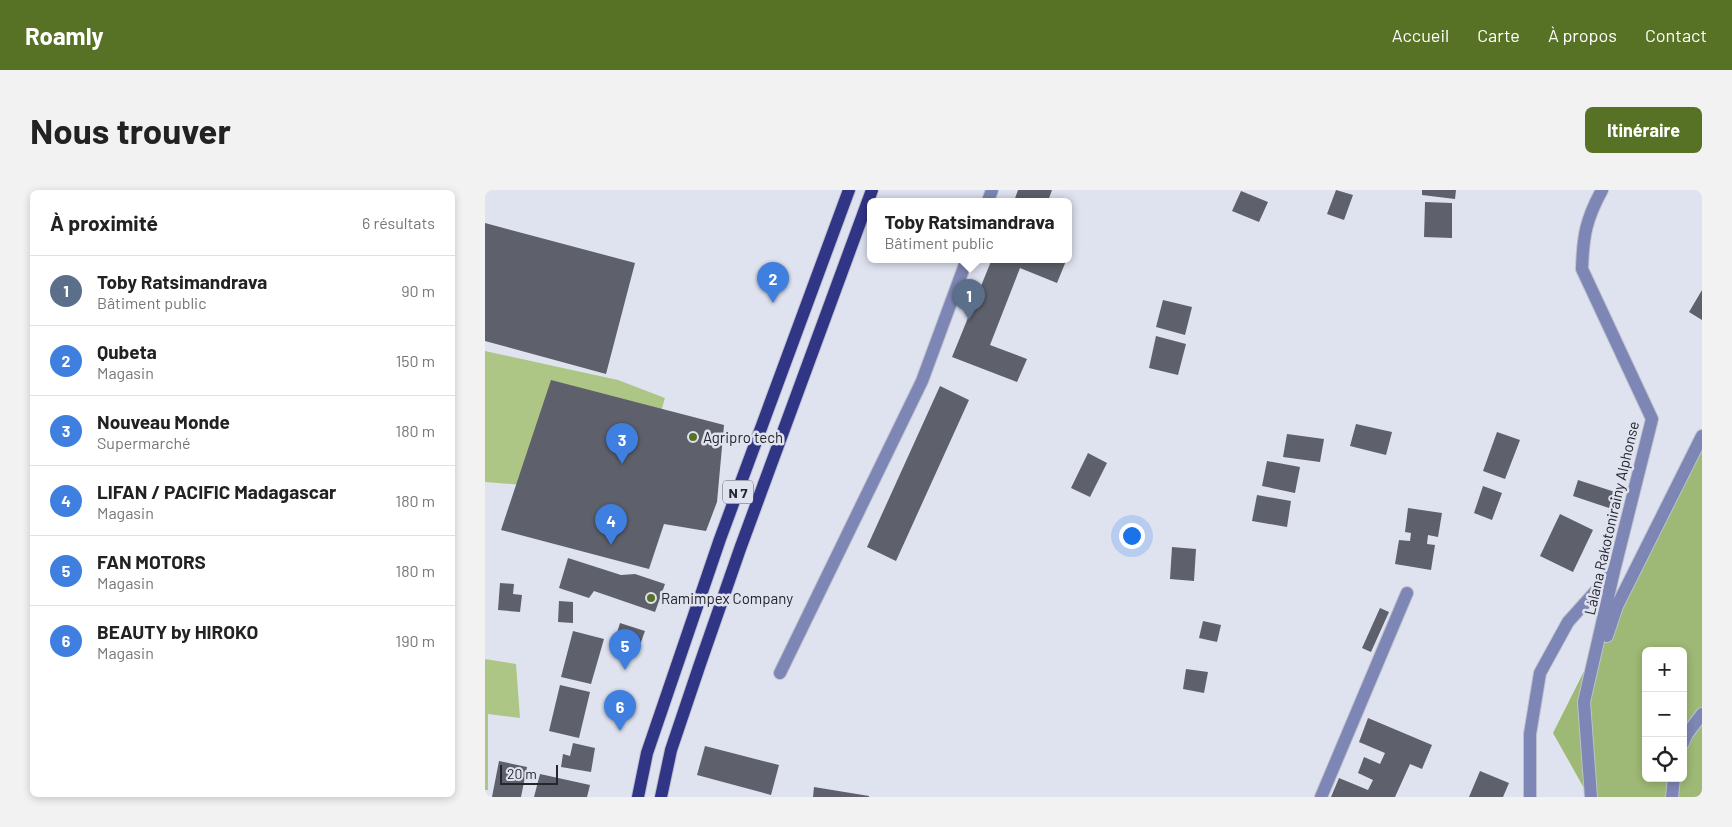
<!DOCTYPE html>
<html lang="fr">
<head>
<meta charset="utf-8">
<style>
	:root { --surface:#fff; --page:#f2f2f2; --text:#222; --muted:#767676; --line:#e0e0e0; --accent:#587225 }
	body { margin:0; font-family:Barlow,sans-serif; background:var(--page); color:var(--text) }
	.controls { position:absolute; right:15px; bottom:15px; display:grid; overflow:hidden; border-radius:8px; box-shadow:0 2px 8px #0003 }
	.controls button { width:45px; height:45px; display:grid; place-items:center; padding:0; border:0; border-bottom:1px solid var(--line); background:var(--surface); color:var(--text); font:25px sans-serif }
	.scale { position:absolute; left:15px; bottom:12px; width:58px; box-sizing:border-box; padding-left:5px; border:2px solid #25262b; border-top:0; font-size:14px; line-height:18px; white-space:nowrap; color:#25262b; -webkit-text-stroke:4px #dfe3f0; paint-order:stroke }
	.you { position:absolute; left:646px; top:345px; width:18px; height:18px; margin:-12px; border:4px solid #fff; border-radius:50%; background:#1a73e8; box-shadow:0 0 0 8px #1a73e833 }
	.badge { display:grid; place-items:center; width:32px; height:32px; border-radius:50%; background:var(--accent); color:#fff; font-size:16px; font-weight:700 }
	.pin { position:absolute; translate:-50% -41px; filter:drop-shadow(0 1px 2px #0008) }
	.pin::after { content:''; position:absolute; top:26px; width:18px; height:15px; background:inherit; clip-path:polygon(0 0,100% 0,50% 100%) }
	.popup { position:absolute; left:382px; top:8px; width:205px; height:65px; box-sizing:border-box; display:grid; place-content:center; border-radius:8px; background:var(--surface); filter:drop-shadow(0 1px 4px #0005); font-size:16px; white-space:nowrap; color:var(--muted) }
	.popup b { font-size:19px; color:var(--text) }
	.popup::after { content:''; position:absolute; left:50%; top:100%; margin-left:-10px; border:10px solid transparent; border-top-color:var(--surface) }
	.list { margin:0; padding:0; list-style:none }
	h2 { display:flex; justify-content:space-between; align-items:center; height:65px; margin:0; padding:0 20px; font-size:21px }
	h2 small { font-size:16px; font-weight:400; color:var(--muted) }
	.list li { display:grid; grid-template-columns:32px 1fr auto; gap:15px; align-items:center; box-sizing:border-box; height:70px; padding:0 20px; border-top:1px solid var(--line) }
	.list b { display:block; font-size:19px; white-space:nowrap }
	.list p { margin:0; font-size:16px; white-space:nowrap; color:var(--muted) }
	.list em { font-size:16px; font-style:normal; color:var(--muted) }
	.icon { flex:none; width:28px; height:28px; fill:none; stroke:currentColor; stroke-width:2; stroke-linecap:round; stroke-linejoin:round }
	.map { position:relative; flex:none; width:1217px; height:607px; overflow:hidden; border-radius:8px }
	header { display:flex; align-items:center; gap:30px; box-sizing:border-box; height:70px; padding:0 25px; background:var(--accent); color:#fff }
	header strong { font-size:24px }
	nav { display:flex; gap:28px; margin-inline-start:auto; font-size:18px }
	.intro { display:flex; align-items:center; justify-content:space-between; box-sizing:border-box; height:120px; padding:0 30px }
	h1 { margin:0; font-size:35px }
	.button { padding:12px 22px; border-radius:8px; background:var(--accent); color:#fff; font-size:18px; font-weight:700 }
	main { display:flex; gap:30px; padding:0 30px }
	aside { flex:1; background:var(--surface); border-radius:8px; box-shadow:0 2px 8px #0003 }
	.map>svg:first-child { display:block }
	.green { fill:#adc686 }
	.forest { fill:#9eb875; fill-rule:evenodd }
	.building { fill:#5e606c }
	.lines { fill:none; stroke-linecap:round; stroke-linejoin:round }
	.minor-casing { stroke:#bec1cd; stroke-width:14 }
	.major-casing { stroke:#bec1cd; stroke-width:14 }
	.minor { stroke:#7d86b4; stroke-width:12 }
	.major { stroke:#313586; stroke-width:12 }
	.poi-dot { fill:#587225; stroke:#dfe3f0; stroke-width:2 }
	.labels { text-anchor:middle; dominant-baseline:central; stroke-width:5; stroke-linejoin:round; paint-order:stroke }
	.shield { fill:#dfe3f0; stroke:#5d5f66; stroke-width:1 }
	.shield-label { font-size:14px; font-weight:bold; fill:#25262b }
	.poi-label { font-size:15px; fill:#25262b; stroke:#dfe3f0; text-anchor:start }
	.street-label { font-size:15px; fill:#25262b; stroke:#dfe3f0 }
</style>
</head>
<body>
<header>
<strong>Roamly</strong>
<nav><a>Accueil</a><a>Carte</a><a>À propos</a><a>Contact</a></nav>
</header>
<div class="intro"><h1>Nous trouver</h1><a class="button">Itinéraire</a></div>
<main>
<aside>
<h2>À proximité<small>6 résultats</small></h2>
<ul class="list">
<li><span class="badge" style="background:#5c6f8a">1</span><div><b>Toby Ratsimandrava</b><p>Bâtiment public</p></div><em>90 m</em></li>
<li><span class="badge" style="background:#3f7fe0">2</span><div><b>Qubeta</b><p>Magasin</p></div><em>150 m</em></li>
<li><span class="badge" style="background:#3f7fe0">3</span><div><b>Nouveau Monde</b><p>Supermarché</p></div><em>180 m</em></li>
<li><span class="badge" style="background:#3f7fe0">4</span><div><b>LIFAN / PACIFIC Madagascar</b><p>Magasin</p></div><em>180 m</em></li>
<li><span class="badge" style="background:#3f7fe0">5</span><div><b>FAN MOTORS</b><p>Magasin</p></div><em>180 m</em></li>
<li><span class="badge" style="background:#3f7fe0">6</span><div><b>BEAUTY by HIROKO</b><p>Magasin</p></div><em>190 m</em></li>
</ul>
</aside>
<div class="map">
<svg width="1217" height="607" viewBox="0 0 1217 607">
	<rect width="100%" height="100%" fill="#dfe3f0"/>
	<path class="green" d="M0,161L133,190L180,208L161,272L90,299L0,292Z
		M0,469L31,474L35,528L3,524V600H0Z"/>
	<path class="forest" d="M1217,242V607H1104L1068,543L1171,338ZM1161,461H1198V588H1161Z"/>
	<path class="building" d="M533,0H567L563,11H529Z
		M851,0L868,5L859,30L842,24Z
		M937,0H971L970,9L937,5Z
		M756,1L783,12L774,32L747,21Z
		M940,12L967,13V48L939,47Z
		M0,33L150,73L121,184L0,151Z
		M507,69H575L581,71L572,93L535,78L505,155L542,169L532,192L467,167Z
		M1217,100V130L1204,122Z
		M678,110L707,117L700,145L671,137Z
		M671,146L701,154L693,185L664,178Z
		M66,190L239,235L232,312L221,341L179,334L164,379L16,340Z
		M455,196L484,210L411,371L382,357Z
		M871,234L907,242L901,265L865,256Z
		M1012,242L1035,250L1020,289L998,281Z
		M802,244L839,249L835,272L798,267Z
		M603,263L622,273L605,307L586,298Z
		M782,271L815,277L810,303L777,296Z
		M1093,290L1130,302L1124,318L1088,306Z
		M998,296L1017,303L1007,330L989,323Z
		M772,305L806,311L802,337L767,331Z
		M923,318L957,323L953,347L943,345L942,354L950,355L946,380L910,374L914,350L925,351L926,343L920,342Z
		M1075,324L1108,340L1088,382L1055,366Z
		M687,357L711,359L709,391L685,389Z
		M83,368L136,385L150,384L180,394L170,422L109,401L104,408L74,398Z
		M15,393L29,394L28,404L37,405L35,422L13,420Z
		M74,411L88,412V433L73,432Z
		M895,418L904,422L886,462L877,458Z
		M718,431L736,435L732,452L714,448Z
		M135,433L160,441L155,455L131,446Z
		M88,441L119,449L106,494L76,487Z
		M701,479L723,482L719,503L698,499Z
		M75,495L105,502L94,548L64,541Z
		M883,528L947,555L937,579L925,574L910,607H846L854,588L883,600L888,590L873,583L879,567L895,574L900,563L874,552Z
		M88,553L110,558L106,582L76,577L78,564L85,566Z
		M220,556L294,575L286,605L212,585Z
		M14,571L42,577L36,607H7Z
		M995,581L1024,593L1018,607H984Z
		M55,584L105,595L102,607H49Z
		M329,597L384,606V607H328Z"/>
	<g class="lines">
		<g class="minor-casing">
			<path id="minor" d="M503,11L507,0
				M1122,446L1132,416L1217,246
				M295,483L437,191L482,69
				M1198,553L1202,544L1217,524
				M836,607L922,403
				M1045,607V544L1055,483L1083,432L1127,383
				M1106,607L1099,512L1129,381L1167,229L1097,79C1098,46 1101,29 1117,0
				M1187,607L1189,588"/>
		</g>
		<g class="major-casing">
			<path id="major" d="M153,607L162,563L235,349L364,0
				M176,607L186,560L215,474L255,359L387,0"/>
		</g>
		<use href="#minor" class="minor"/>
		<use href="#major" class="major"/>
	</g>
	<g class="poi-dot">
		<circle cx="208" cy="247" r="5"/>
		<circle cx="166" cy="408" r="5"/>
	</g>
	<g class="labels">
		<rect class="shield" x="238" y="290.5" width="30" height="23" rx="4"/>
		<g class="shield-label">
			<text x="253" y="302">N 7</text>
		</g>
		<g class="poi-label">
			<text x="218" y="247">Agripro tech</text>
			<text x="176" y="408">Ramimpex Company</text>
		</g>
		<g class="street-label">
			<text transform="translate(1126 328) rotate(-77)">Làlana Rakotonirainy Alphonse</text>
		</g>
	</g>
</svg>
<div class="controls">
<button>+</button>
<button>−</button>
<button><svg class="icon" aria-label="locate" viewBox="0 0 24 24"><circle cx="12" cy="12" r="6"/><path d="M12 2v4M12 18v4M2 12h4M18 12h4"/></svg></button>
</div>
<div class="scale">20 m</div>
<div class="you"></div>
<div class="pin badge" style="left:484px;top:130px;background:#5c6f8a">1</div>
<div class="popup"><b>Toby Ratsimandrava</b>Bâtiment public</div>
<div class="pin badge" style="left:288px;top:113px;background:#3f7fe0">2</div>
<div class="pin badge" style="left:137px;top:274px;background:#3f7fe0">3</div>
<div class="pin badge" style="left:126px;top:355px;background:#3f7fe0">4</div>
<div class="pin badge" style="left:140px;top:480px;background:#3f7fe0">5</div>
<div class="pin badge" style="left:135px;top:541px;background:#3f7fe0">6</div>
</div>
</main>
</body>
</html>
